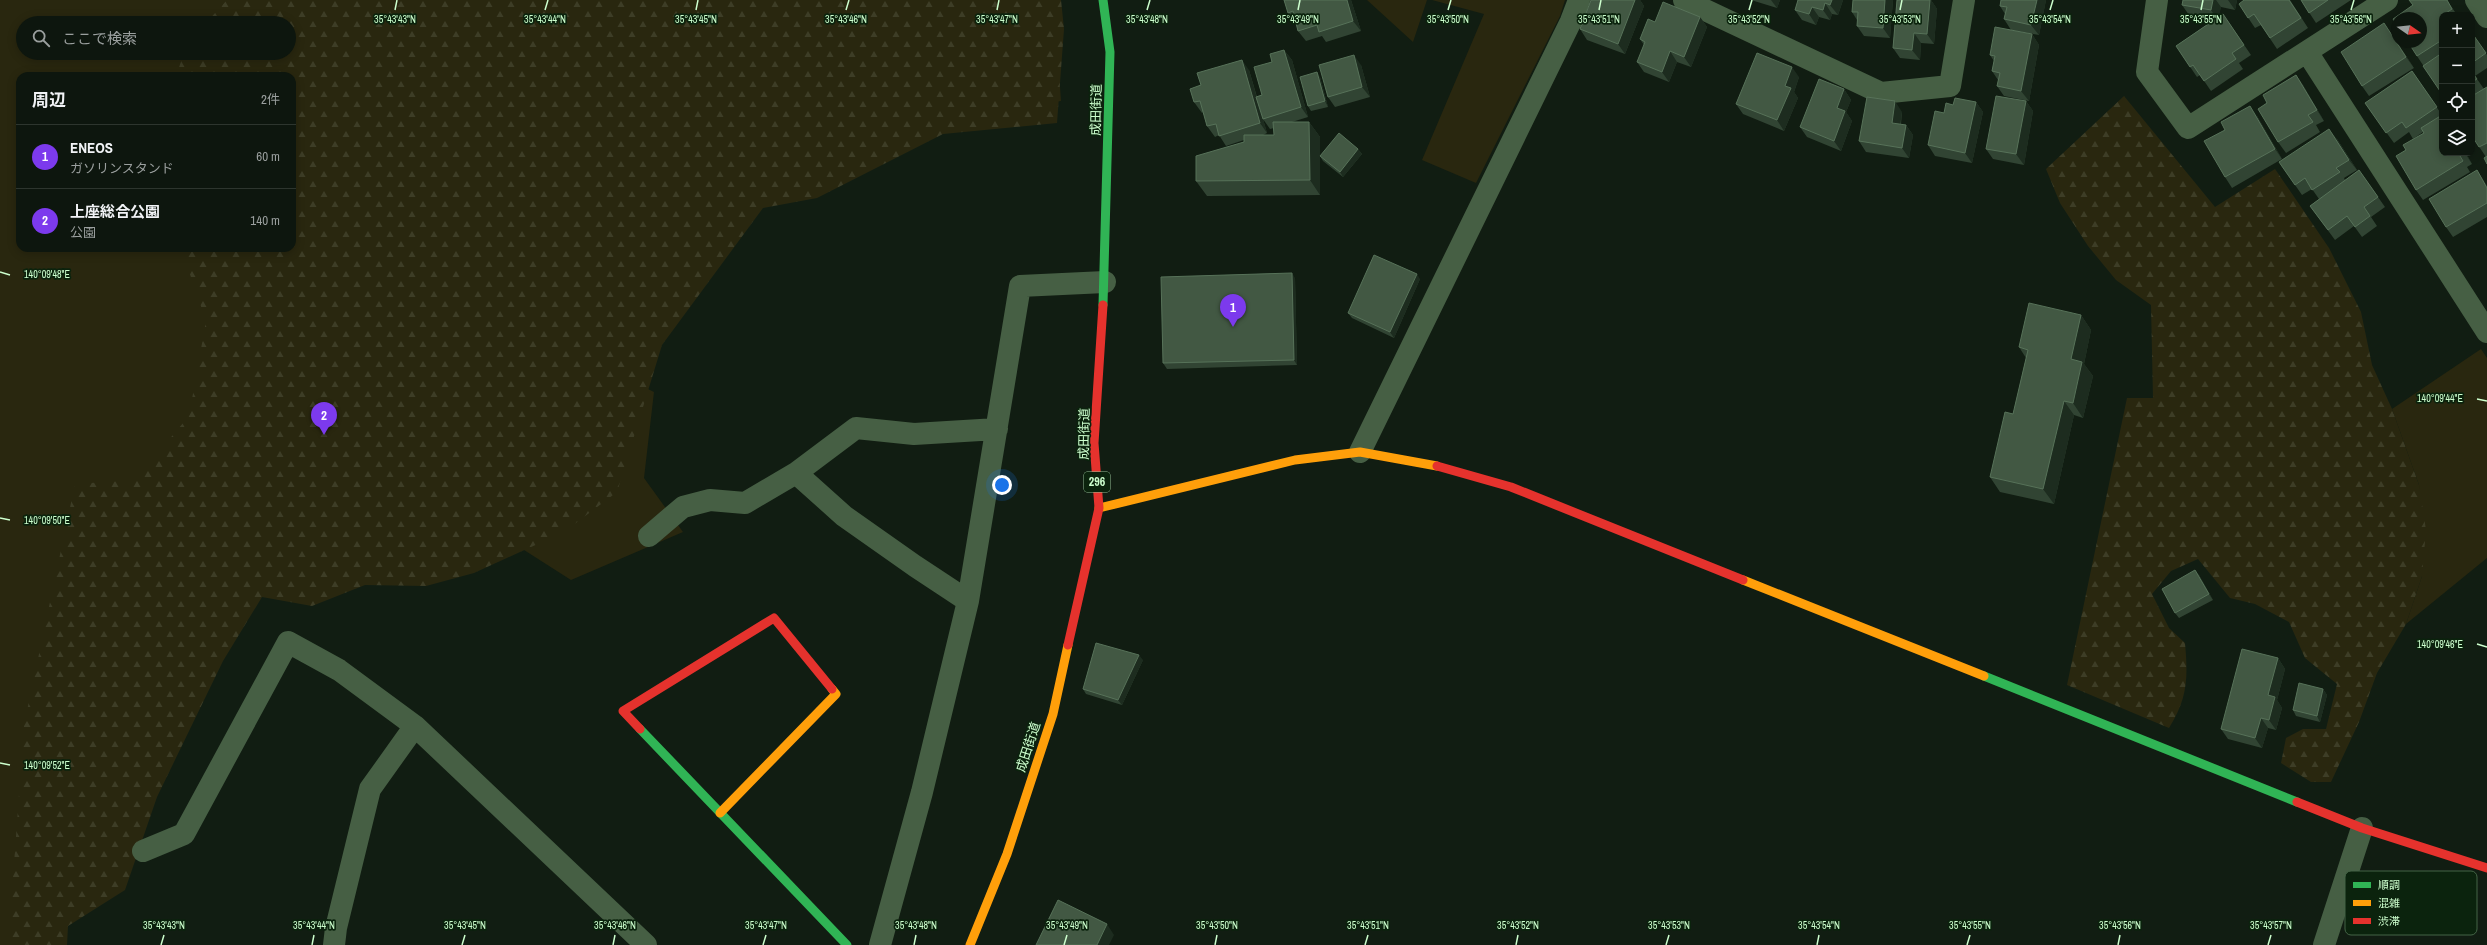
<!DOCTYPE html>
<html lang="ja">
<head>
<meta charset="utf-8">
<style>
	:root { --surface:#0d160e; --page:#161f17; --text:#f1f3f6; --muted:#9a9f9e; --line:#2d352e; --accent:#7c3aed }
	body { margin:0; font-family:"Archivo Narrow","Noto Sans JP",sans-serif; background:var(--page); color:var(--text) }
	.controls { position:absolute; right:12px; top:12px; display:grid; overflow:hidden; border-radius:8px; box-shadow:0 2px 10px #0003 }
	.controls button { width:36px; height:36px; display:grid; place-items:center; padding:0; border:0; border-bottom:1px solid var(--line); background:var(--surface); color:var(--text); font:20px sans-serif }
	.compass { position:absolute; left:2391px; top:12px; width:36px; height:36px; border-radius:50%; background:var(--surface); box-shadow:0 2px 10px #0003; rotate:104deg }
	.you { position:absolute; left:1002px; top:485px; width:14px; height:14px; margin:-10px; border:3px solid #fff; border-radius:50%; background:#1a73e8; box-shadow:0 0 0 6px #1a73e833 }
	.badge { display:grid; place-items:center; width:26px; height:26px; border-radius:50%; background:var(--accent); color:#fff; font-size:13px; font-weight:700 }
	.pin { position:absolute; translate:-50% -33px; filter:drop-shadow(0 1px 2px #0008) }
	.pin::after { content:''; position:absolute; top:21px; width:14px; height:12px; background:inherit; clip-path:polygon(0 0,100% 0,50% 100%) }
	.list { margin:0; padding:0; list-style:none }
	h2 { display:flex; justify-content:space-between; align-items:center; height:52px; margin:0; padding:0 16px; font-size:17px }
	h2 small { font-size:13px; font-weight:400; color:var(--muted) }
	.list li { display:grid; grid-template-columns:26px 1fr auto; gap:12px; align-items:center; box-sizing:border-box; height:64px; padding:0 16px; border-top:1px solid var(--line) }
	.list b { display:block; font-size:15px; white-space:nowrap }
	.list p { margin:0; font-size:13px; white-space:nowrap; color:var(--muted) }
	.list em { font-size:13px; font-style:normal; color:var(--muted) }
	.icon { flex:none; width:22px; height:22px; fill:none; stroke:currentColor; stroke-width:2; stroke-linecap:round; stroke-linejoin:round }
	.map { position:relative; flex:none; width:2487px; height:945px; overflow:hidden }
	.search { position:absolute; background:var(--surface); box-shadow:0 2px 10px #0003; left:16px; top:16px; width:280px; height:44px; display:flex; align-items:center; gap:10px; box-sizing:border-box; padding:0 14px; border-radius:22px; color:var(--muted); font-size:15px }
	.panel { position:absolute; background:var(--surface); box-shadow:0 2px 10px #0003; left:16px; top:72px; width:280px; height:180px; border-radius:12px }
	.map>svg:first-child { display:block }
	.green { fill:#29270f; fill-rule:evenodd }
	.forest { fill:url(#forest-firs) }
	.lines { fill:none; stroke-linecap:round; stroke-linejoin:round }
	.street { stroke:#465f44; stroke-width:22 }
	.fast { stroke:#30b455; stroke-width:9 }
	.slow { stroke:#ff9f0a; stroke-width:9 }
	.jam { stroke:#e5322d; stroke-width:9 }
	.wall { fill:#314433; fill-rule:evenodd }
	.shaded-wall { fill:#1d2c1f }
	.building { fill:#425843; stroke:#577259 }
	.ticks { fill:none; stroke:#cdffce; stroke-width:1.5 }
	.labels { text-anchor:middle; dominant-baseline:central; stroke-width:3.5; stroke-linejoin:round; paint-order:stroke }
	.shield { fill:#0b230d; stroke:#93bd94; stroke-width:1 }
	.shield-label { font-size:12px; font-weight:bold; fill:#cdffce }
	.street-label { font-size:13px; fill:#cdffce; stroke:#0b230d }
	.key { fill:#0b230d; stroke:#456547; stroke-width:1 }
	.key-label { font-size:11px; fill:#cdffce }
	.ticks-label { font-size:10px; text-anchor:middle; fill:#cdffce; stroke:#0b230d; stroke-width:3.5; stroke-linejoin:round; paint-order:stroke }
</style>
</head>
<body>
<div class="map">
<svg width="2487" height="945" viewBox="0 0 2487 945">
	<defs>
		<pattern id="forest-firs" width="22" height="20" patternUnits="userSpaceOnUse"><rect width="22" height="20" fill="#29270f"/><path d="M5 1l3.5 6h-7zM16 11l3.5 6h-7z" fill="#3d3d26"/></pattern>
	</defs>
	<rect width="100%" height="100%" fill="#111d12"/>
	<path class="green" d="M0,0H627L1058,57L1061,101L823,138L546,339L654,392L644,478L683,532L571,580L460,509L315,502L46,945H0ZM23,23H289V53H23ZM20,76H292V248H20Z
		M1367,0H1427L1413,42Z
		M1432,0H1565L1560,16L1476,183L1422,160L1484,14Z
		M2481,349L2487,358V558L2406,624L2422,576L2419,485L2392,409Z"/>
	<path class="forest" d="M227,0H1061L1064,29L1057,123L943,134L817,198L763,208L662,345L617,492L564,532L474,573L426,586L365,585L312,606L262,597L223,661L157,797L125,890L68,926L67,945H11L12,892L24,725L75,484L135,480L189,416L206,321L181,248H292V76H176L184,53H289V23H206Z
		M2124,96L2215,207L2275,169L2329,248L2361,312L2372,365L2392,409L2419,485L2426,530L2422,576L2406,624L2377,673L2359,722L2331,782H2311L2281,763L2286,738L2303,729H2326L2337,684L2305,658L2289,622L2255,604L2230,598L2198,559L2171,571L2152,594L2169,628L2185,643C2188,677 2188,698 2169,728L2067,685L2127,398H2153L2151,305L2116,280L2088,246L2060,203L2046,169Z"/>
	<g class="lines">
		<path class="street" d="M1684,0L1881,93L1950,86L1964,0
			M2157,0L2147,72L2188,128L2387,0
			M2476,0L2487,17
			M2307,52L2487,332
			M1360,452L1571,21L1579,0
			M796,473L844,516L915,566L968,601
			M649,536L683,507L710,500L745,503L796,473L856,428L914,434L997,429
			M143,851L184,834L288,642L339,670L415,726L646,945
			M334,945L336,928L370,789L415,726
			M880,945L922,792L968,601L1020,286L1105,282
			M2324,945L2362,828"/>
		<path class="fast" d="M1103,0L1110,52L1103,305
			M1984,676L2297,802
			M640,729L847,945"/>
		<path class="slow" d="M1099,508L1295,460L1360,452L1437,466
			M1743,580L1984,676
			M720,813L836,694L832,689
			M970,945L1007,854L1053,714L1068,645"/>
		<path class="jam" d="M1437,466L1511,487L1743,580
			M1068,645L1099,508L1094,443L1103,305
			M640,729L623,711L774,618L832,689
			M2297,802L2362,828L2487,868"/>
	</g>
	<path class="wall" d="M1284,0H1351L1361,31L1326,42L1322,36L1306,41L1298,31L1296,23H1295L1288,13Z
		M1591,0H1640L1644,6L1625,54L1587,40L1580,29Z
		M1751,0H1780L1777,8Z
		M1797,0H1843L1838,15L1832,14L1830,20L1819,17L1816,25L1802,20L1795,10L1798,1Z
		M1853,0H1893L1890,38L1864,36L1857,26V20L1852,12Z
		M1897,0H1931L1937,9L1934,44L1921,43L1920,60L1900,58L1893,48Z
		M2001,0H2046L2039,35L2011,30L2004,19L2005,14L2000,6Z
		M2183,0H2237L2235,10L2221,7L2218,17L2223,14L2251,55L2239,63L2243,69L2211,91L2200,75L2197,77L2176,46L2214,20L2189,15L2182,5Z
		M2290,0L2308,28L2277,49L2261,25L2255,28L2239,4Z
		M2301,0H2351L2316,23Z
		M2409,0H2447L2457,15H2442V94L2417,56L2413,5Z
		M1700,17L1707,27L1691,67L1677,62L1669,82L1644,72L1637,62L1644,45L1640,39L1655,22Z
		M2391,33L2414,68L2369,96L2362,86Z
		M2472,33L2487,55V68L2475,76L2484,89L2487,87V164L2486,157L2472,136Z
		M2032,34L2039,45L2029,101L2004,96L1997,86L1998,80L1992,71L1994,61L1990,55Z
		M1284,50L1292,60L1308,117L1292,122H1309L1320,137V156L1358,149L1362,154L1343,177L1323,161L1320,156V195L1207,196L1196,181L1244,142V140L1226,146L1219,135L1215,137L1207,126L1203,112L1202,113L1194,102L1201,85L1249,70L1257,97L1262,95L1272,62ZM1263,119L1270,129L1274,128V135H1263L1267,133Z
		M1361,65L1370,97L1335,107L1328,97Z
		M2412,71L2442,115V153H2466L2472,164L2467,167L2470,172L2423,200L2416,190L2406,150L2424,133L2423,132L2413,139L2409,132L2394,143L2365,103Z
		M2296,75L2303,85L2324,121L2316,125L2320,132L2286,153L2278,142L2267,103Z
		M1320,77L1328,107L1311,111L1308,106Z
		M1799,77L1794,92L1798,98L1784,131L1743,114L1736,104Z
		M1844,89L1851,100L1846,112L1852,121L1841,151L1807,137L1800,127Z
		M2026,101L2033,111L2024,165L1993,159L1986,149Z
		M1976,102L1983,112L1972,163L1935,156L1928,145L1944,113L1953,105Z
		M1902,112L1901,124L1906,125L1913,135L1909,158L1866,152L1859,141Z
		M2257,116L2282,159L2232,188L2225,177Z
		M2337,139L2357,170L2344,178L2345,180L2359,170L2385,207L2371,217L2377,226L2362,237L2354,226L2335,240L2310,206L2319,199L2312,189L2302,195L2279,162Z
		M2477,170L2487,186V217L2453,237L2446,227Z
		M1295,278L1297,365L1167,369L1163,363Z
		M1420,279L1394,338L1352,318L1348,313Z
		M2081,315L2091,330L2084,364L2093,376L2083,418L2074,415L2054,504L2000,492L1990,477L2013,414L2026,358L2019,347Z
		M2195,570L2199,575L2213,600L2179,618L2175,613Z
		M2278,658L2285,669L2277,700L2282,708L2276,730L2268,728L2262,748L2228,739L2221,729Z
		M1143,660L1122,705L1086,694L1083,689Z
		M2323,689L2327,695L2320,722L2296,716L2293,710Z"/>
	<path class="shaded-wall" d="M1347,0H1351L1361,31L1353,21Z
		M1635,0H1640L1644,6L1625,54L1618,44Z
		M1771,0H1780L1777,8Z
		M1832,0H1843L1838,15L1830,5Z
		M1885,0H1893L1890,38L1883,28Z
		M1930,0H1931L1937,9L1934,44L1927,34Z
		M2037,0H2046L2039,35L2031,25Z
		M2213,0H2216L2221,7L2218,21L2211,10Z
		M2228,0H2237L2235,10Z
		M1825,3L1832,14L1830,20L1823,10Z
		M1812,7L1819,17L1816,25L1809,14Z
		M1700,17L1707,27L1691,67L1684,57Z
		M2384,23L2391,33L2414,68L2406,57Z
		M1914,33L1921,43L1920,60L1912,50Z
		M2032,34L2039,45L2029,101L2021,91Z
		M1284,50L1292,60L1308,117L1301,107Z
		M1670,51L1677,62L1669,82L1662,72Z
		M1354,55L1361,65L1370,97L1362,87Z
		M1242,60L1249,70L1267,133L1260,123Z
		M1792,67L1799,77L1794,92L1798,98L1784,131L1777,120L1785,86Z
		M1317,72L1320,77L1328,107L1325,101Z
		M2296,75L2303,85L2324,121L2317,110Z
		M1844,89L1851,100L1846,112L1852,121L1841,151L1834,141L1837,108Z
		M1895,101L1902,112L1899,133L1892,123Z
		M2026,101L2033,111L2024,165L2016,154Z
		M1976,102L1983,112L1972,163L1965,153Z
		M2250,106L2257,116L2282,159L2275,149Z
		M1309,122L1320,137V195L1310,180Z
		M1906,125L1913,135L1909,158L1902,148Z
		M2329,129L2337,139L2357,170L2349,160Z
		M1358,149L1362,154L1343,177L1340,172Z
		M2465,153H2466L2472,164Z
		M2477,170L2487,186V188Z
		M1292,273L1295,278L1297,365L1294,360Z
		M1417,274L1420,279L1394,338L1390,332Z
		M2081,315L2091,330L2084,364L2093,376L2083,418L2073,403L2071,359Z
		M2064,401L2074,415L2054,504L2043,489Z
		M2195,570L2199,575L2213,600L2209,594Z
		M1139,655L1143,660L1122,705L1118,700Z
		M2278,658L2285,669L2277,700L2282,708L2276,730L2269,720L2268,695Z
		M2323,689L2327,695L2320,722L2317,716Z
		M2261,718L2268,728L2262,748L2255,738Z
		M1107,924L1114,935L1109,945H1097Z"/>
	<path class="building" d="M1284,0H1347L1353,21L1319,32L1317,25L1298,31L1293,11L1288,13Z
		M1591,0H1635L1618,44L1580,29Z
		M1798,0H1832L1830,5L1825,3L1823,10L1812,7L1809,14L1795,10Z
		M1853,0H1885L1883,28L1857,26L1858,12H1852Z
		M1897,0H1930L1927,34L1914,33L1912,50L1893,48Z
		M2001,0H2037L2031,25L2004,19L2007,7L2000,6Z
		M2183,0H2213L2211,10L2182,5Z
		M2244,0H2289L2301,18L2270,38L2254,14L2248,18L2239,4Z
		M2301,0H2328L2309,13Z
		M2409,0H2447L2452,9L2446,13L2447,15H2442V40L2417,56L2408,42H2421V18H2397V25L2393,19L2413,5Z
		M1663,2L1700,17L1684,57L1670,51L1662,72L1637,62L1645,42L1640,39L1648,19L1655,22Z
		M2223,14L2244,45L2232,53L2236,59L2204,81L2193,65L2190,67L2176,46Z
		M2384,23L2406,57L2362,86L2341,52Z
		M1995,27L2032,34L2021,91L1997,86L2000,73L1992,71L1995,56L1990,55Z
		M2472,33L2486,53L2472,63Z
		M1284,50L1301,107L1263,119L1256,97L1262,95L1254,67L1272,62L1270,54Z
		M1757,53L1792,67L1785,86L1791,88L1777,120L1736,104Z
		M2442,53V94L2423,66Z
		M1354,55L1362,87L1328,97L1319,65Z
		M1242,60L1260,123L1219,136L1216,124L1207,126L1200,101L1194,102L1190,89L1201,85L1197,73Z
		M2412,71L2437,107L2406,128L2402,122L2386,133L2365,103Z
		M1317,72L1325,101L1308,106L1300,77Z
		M2472,72L2477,79L2472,82Z
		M2296,75L2317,110L2308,115L2313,122L2278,142L2258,109L2267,103L2263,95Z
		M1819,79L1844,89L1837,108L1845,111L1834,141L1800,127Z
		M2487,87V143L2479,147L2472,136V96Z
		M1996,96L2026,101L2016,154L1986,149Z
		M1867,97L1895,101L1892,123L1906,125L1902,148L1859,141Z
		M1955,98L1976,102L1965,153L1928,145L1935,111L1944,113L1946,103L1953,105Z
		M2250,106L2275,149L2225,177L2204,141L2225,130L2221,122Z
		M2442,115V153H2465L2460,156L2463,161L2416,190L2396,156L2406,150L2403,145L2424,133L2421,128Z
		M1273,122H1309L1310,180L1196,181V156L1244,142V135H1274Z
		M2329,129L2349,160L2336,168L2340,172L2312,190L2305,178L2295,185L2279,162Z
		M1339,133L1358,149L1340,172L1320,156Z
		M2487,156V164L2484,158Z
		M2359,170L2378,197L2364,207L2370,216L2355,227L2347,216L2328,230L2310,206Z
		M2477,170L2487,188V203L2446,227L2429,199Z
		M1374,255L1417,274L1390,332L1348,313Z
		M1292,273L1294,360L1163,363L1161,277Z
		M2029,303L2081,315L2071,359L2082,362L2073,403L2064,401L2043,489L1990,477L2005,412L2013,414L2028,350L2019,347Z
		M2195,570L2209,594L2175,613L2162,589Z
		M1096,643L1139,655L1118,700L1083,689Z
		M2242,649L2278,658L2268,695L2275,697L2269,720L2261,718L2255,738L2221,729Z
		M2299,683L2323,689L2317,716L2293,710Z
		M1058,900L1107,924L1097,945H1036Z"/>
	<path class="ticks" d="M395,10L397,0M545,10L548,0M696,10L698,0M846,10L849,0M997,10L999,0M1147,10L1150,0M1298,10L1300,0M1448,10L1451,0M1599,10L1601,0M1749,10L1752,0M1900,10L1902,0M2050,10L2053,0M2201,10L2203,0M2351,10L2354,0M0,272L10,275M2477,399L2487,401M0,518L10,520M2477,644L2487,647M0,763L10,765M161,945L164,935M312,945L314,935M462,945L465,935M613,945L615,935M763,945L766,935M914,945L916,935M1064,945L1067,935M1215,945L1217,935M1365,945L1368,935M1516,945L1518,935M1666,945L1669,935M1817,945L1819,935M1967,945L1970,935M2118,945L2120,935M2268,945L2271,935"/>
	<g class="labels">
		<rect class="shield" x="1084" y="472" width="26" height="20" rx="3"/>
		<g class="shield-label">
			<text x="1097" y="482">296</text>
		</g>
		<g class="street-label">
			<text transform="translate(1096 110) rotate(-89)">成田街道</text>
			<text transform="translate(1084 434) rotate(-89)">成田街道</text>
			<text transform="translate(1028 747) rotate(-72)">成田街道</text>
		</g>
	</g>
	<rect x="2345" y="871" width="132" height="64" rx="6" class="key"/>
	<rect x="2353" y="882" width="18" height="6" fill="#30b455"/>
	<rect x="2353" y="900" width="18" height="6" fill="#ff9f0a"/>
	<rect x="2353" y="918" width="18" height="6" fill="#e5322d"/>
	<g class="key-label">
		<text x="2378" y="889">順調</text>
		<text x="2378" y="907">混雑</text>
		<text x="2378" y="925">渋滞</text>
	</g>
	<g class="ticks-label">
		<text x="395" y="23">35°43'43"N</text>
		<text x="545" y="23">35°43'44"N</text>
		<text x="696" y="23">35°43'45"N</text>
		<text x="846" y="23">35°43'46"N</text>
		<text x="997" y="23">35°43'47"N</text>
		<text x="1147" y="23">35°43'48"N</text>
		<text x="1298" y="23">35°43'49"N</text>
		<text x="1448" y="23">35°43'50"N</text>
		<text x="1599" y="23">35°43'51"N</text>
		<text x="1749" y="23">35°43'52"N</text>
		<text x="1900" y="23">35°43'53"N</text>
		<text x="2050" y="23">35°43'54"N</text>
		<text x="2201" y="23">35°43'55"N</text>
		<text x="2351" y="23">35°43'56"N</text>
		<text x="47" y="278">140°09'48"E</text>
		<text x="2440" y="402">140°09'44"E</text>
		<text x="47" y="524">140°09'50"E</text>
		<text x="2440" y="648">140°09'46"E</text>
		<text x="47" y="769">140°09'52"E</text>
		<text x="164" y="929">35°43'43"N</text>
		<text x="314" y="929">35°43'44"N</text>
		<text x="465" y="929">35°43'45"N</text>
		<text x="615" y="929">35°43'46"N</text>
		<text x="766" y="929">35°43'47"N</text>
		<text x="916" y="929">35°43'48"N</text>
		<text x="1067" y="929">35°43'49"N</text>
		<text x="1217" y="929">35°43'50"N</text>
		<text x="1368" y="929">35°43'51"N</text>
		<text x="1518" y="929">35°43'52"N</text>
		<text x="1669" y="929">35°43'53"N</text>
		<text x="1819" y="929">35°43'54"N</text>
		<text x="1970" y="929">35°43'55"N</text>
		<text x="2120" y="929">35°43'56"N</text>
		<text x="2271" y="929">35°43'57"N</text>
	</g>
</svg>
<div class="controls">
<button>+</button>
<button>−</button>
<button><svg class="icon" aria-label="locate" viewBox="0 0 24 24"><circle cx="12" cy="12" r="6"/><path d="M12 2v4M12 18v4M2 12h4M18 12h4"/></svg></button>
<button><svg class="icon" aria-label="layers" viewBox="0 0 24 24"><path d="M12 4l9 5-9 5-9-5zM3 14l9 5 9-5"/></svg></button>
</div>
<svg class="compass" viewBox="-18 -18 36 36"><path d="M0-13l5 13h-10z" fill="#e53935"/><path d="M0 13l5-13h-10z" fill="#9a9f9e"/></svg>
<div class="you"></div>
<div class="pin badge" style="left:1233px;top:327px">1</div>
<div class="pin badge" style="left:324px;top:435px">2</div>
<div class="search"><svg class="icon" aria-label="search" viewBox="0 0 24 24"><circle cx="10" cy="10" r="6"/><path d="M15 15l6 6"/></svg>ここで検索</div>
<section class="panel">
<h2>周辺<small>2件</small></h2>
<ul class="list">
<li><span class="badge">1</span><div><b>ENEOS</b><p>ガソリンスタンド</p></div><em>60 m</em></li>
<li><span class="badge">2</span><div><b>上座総合公園</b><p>公園</p></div><em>140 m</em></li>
</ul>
</section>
</div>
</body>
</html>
